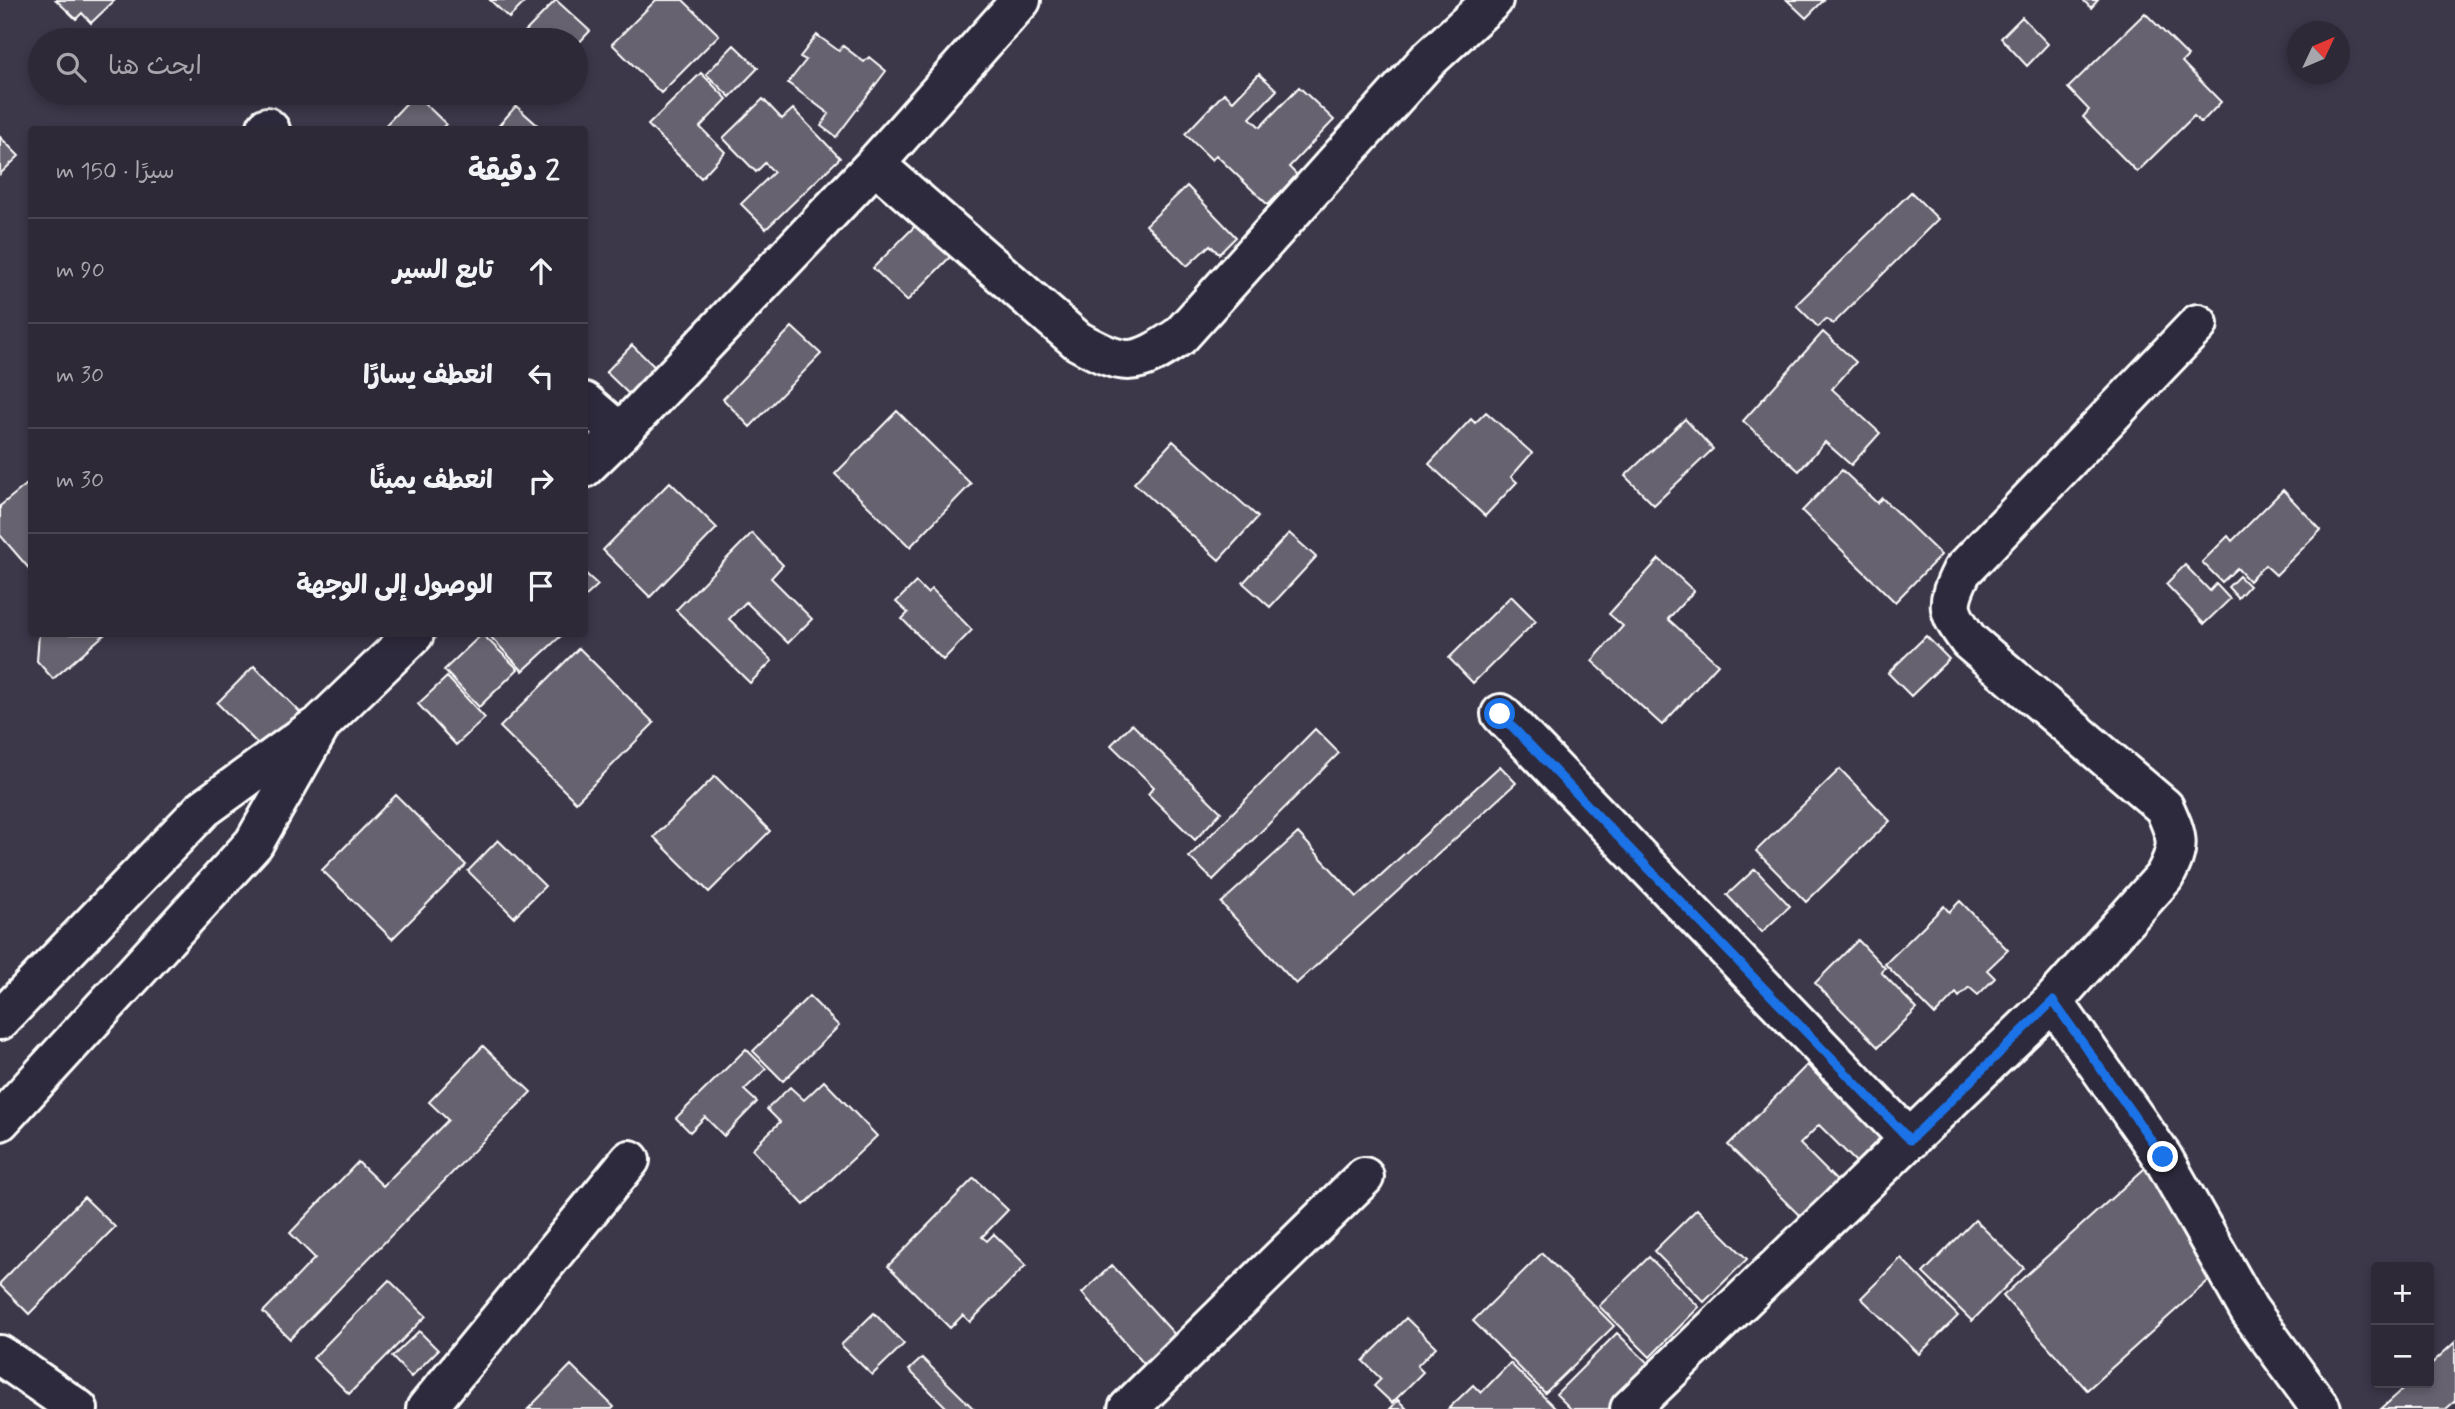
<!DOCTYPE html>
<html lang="ar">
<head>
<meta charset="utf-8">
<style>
	:root { --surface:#2d2937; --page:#35313f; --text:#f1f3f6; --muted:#a7a6ad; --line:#484552 }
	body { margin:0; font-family:Mynerve,"Playpen Sans Arabic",sans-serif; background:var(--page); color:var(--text); direction:rtl }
	.controls { position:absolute; right:21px; bottom:21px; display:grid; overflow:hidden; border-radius:7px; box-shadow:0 4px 10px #0003 }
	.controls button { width:63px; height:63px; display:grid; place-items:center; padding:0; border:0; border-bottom:2px solid var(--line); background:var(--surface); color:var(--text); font:35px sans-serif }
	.compass { position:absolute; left:2287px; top:21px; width:63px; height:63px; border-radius:50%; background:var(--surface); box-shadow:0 4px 10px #0003; rotate:46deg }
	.stop { position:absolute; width:21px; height:21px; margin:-16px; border:5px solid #1a73e8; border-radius:50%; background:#fff }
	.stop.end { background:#1a73e8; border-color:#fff; box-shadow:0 2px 7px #0008 }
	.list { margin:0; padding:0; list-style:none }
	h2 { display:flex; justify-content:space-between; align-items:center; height:91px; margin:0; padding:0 28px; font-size:30px }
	h2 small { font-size:23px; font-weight:400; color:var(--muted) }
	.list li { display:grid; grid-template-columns:46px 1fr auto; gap:21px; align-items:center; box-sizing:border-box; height:105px; padding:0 28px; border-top:2px solid var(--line) }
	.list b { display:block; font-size:26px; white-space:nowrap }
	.list em { font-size:23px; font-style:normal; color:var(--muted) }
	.icon { flex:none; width:38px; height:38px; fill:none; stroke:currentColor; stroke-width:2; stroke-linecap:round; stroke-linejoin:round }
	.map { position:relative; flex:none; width:2455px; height:1409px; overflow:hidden; direction:ltr }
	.search { position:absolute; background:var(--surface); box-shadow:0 4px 10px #0003; left:28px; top:28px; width:560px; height:77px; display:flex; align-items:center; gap:18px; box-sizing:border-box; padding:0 24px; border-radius:38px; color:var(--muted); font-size:26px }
	.panel { position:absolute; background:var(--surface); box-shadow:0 4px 10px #0003; left:28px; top:126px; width:560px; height:511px; border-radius:7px; direction:rtl }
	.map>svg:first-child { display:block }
	.building { fill:#666270; stroke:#fff; stroke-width:2 }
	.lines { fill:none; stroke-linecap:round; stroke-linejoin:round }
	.minor-casing { stroke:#fff; stroke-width:44 }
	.tertiary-casing { stroke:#fff; stroke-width:44 }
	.minor { stroke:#2f2a3d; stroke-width:38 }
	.tertiary { stroke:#2f2a3d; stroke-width:38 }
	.route { stroke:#1a73e8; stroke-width:9 }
</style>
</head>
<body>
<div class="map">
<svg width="2455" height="1409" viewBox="0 0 2455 1409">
	<rect width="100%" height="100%" fill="#3c3749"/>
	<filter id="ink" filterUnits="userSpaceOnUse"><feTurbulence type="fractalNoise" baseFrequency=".0143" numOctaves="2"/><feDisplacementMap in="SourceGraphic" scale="14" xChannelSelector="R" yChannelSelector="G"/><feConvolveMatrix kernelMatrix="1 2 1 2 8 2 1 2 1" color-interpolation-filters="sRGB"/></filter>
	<g filter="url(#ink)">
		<path class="building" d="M56,0H115L91,23L82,13L76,19Z
			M490,0H527L509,18Z
			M556,0L590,31L576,46V40H517Z
			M656,0H683L719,35L661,93L612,44Z
			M1787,0H1824L1806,18Z
			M2083,0H2098L2091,8Z
			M2145,13L2188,56L2182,62L2221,102L2201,123L2194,116L2137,172L2083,117L2089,110L2068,88Z
			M2022,17L2048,44L2027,66L2001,38Z
			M817,35L839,51L843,46L864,62L869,57L886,71L836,137L821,126L829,114L788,83L806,60L800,57Z
			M734,45L758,68L730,97L706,74Z
			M701,73L727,99L700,127L725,152L701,178L648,125Z
			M1259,74L1277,90L1250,118L1260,127L1299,87L1334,120L1289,167L1297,175L1268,205L1216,155L1212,160L1185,134L1224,93L1233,101Z
			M509,93H531L521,103Z
			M415,94L446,124L440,130H381Z
			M763,99L782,119L793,109L840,158L766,229L741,204L774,172L765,163L756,172L723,138Z
			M516,106L543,130H495Z
			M0,137L19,156L0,174Z
			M1187,186L1236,237L1219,254L1210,245L1187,266L1146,225Z
			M1911,192L1938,219L1833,324L1826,319L1818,327L1796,305Z
			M918,223L951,256L907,301L873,268Z
			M792,327L821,354L750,427L723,399Z
			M1823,332L1856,362L1832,389L1880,433L1851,465L1825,442L1799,471L1743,421Z
			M632,345L660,372L634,399L606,372Z
			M897,411L971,484L910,547L835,474Z
			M1486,412L1532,453L1511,477L1517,482L1485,516L1429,464L1471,419L1475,423Z
			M1685,419L1713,449L1654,505L1625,476Z
			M1173,441L1258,517L1219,560L1134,483Z
			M1842,470L1877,503L1882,498L1941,555L1895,602L1802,511Z
			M32,480V572L0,535V506Z
			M670,482L717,528L650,597L603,550Z
			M2283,490L2321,530L2276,575L2265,565L2249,581L2237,568L2222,582L2202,562L2228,536L2232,541Z
			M752,533L783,565L771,578L812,619L788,643L746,602L729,619L772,661L750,683L676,610Z
			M1289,533L1316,557L1270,607L1243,583Z
			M1659,559L1694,591L1668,619L1718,664L1662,725L1592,661L1623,626L1609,614Z
			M2185,565L2210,591L2216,584L2230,599L2204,624L2166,584Z
			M584,572L598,585L584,598Z
			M2239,576L2249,586L2238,598L2228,587Z
			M916,582L927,593L932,589L972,630L943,660L902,619L908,613L896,602Z
			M1511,596L1536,621L1473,683L1449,658Z
			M39,634H105L53,679L37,661Z
			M482,634L518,669L479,707L444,670Z
			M488,634H563L523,671Z
			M1926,636L1949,659L1911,696L1888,673Z
			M579,648L654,723L576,802L500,727Z
			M254,666L301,713L264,750L217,703Z
			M447,677L485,718L456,745L418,704Z
			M1132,724L1221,812L1195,840L1148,794L1154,787L1111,745Z
			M1315,729L1339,753L1213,880L1189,857Z
			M1500,766L1516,783L1296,984L1221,903L1298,833L1357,897Z
			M1840,769L1890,821L1806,902L1756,851Z
			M715,776L770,831L709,892L654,837Z
			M396,795L466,865L392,939L322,870Z
			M498,840L545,886L514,917L468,871Z
			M1755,869L1790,906L1762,932L1727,895Z
			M1960,901L2008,950L1987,970L1995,978L1978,995L1969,987L1959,997L1956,993L1935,1015L1885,964L1944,906L1949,912Z
			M1858,940L1885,968L1881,972L1917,1009L1878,1047L1815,983Z
			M809,996L839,1026L783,1081L753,1051Z
			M483,1046L531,1092L290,1339L263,1312L315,1258L290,1233L358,1162L383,1186L448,1120L429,1102Z
			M746,1049L766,1069L744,1090L757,1102L724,1136L705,1117L690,1132L676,1118Z
			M1807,1065L1881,1137L1856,1162L1819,1125L1800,1144L1837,1181L1801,1217L1728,1145Z
			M824,1081L877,1136L804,1205L752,1149L780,1122L767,1109L790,1087L804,1100Z
			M2154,1160L2238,1254L2087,1390L2003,1296Z
			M974,1178L1008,1210L982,1237L987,1241L994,1234L1026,1265L970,1322L963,1315L950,1328L888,1266Z
			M84,1197L115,1227L29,1314L0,1285V1283Z
			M1697,1209L1747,1259L1704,1302L1654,1251Z
			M1975,1220L2024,1268L1972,1321L1923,1273Z
			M1542,1253L1614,1326L1545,1393L1473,1321Z
			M1649,1257L1699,1307L1650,1357L1599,1306Z
			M1901,1258L1958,1316L1919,1354L1861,1298Z
			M1112,1265L1177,1337L1145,1365L1082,1293Z
			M389,1280L426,1316L349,1394L313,1358Z
			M874,1313L904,1344L872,1375L841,1345Z
			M1406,1318L1436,1347L1417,1366L1423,1372L1392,1403L1374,1386L1381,1379L1363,1361Z
			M419,1331L438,1350L411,1377L392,1357Z
			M1617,1333L1654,1369L1615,1409H1571L1556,1394Z
			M2455,1342V1401L2446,1409H2381L2410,1383H2429V1366Z
			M922,1358L974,1409H948L909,1370Z
			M1510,1363L1556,1409H1448L1473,1385L1481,1393Z
			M571,1365L614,1407L612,1409H528Z
			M1398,1400L1407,1409H1390Z"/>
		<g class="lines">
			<g class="minor-casing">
				<path id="minor" d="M267,127L270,130
					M875,164L1078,341C1125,367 1135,367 1180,336L1428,60L1493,0
					M584,402L620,433
					M584,468L620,433L875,164L1021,0
					M1501,714L1910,1140
					M2053,1001L2163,1158L2249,1310L2321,1409
					M0,1020L203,809L313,729
					M0,1121L254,843L322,723L414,634
					M426,1409L630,1160
					M1128,1409L1364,1177
					M1630,1409L2053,1001L2164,877C2181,846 2178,838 2164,807L1969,641C1947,611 1945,605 1962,571L2198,324"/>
			</g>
			<g class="tertiary-casing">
				<path id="tertiary" d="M0,1355L78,1409"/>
			</g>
			<use href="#minor" class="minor"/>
			<use href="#tertiary" class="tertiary"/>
		</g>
	</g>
	<g class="lines" filter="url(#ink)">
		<path class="route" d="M1500,714L1910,1140L2053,1001L2163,1157"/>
	</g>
</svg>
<div class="controls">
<button>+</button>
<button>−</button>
</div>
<svg class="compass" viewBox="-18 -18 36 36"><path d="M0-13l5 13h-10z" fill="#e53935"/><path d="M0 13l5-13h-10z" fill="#a7a6ad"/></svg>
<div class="stop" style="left:1500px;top:714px"></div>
<div class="stop end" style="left:2163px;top:1157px"></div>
<div class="search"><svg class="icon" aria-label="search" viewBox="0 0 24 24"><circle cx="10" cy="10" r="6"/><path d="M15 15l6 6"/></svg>ابحث هنا</div>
<section class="panel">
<h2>2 دقيقة<small>سيرًا · 150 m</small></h2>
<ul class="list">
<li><svg class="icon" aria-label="ahead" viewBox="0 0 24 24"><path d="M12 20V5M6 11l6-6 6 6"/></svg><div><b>تابع السير</b></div><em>90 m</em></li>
<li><svg class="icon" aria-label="left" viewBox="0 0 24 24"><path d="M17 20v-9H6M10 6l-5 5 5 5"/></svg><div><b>انعطف يسارًا</b></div><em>30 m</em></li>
<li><svg class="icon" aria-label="right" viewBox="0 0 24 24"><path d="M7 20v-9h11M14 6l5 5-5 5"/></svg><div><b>انعطف يمينًا</b></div><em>30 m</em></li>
<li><svg class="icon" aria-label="arrive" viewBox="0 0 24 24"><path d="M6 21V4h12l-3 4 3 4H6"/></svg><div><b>الوصول إلى الوجهة</b></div></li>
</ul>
</section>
</div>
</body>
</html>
